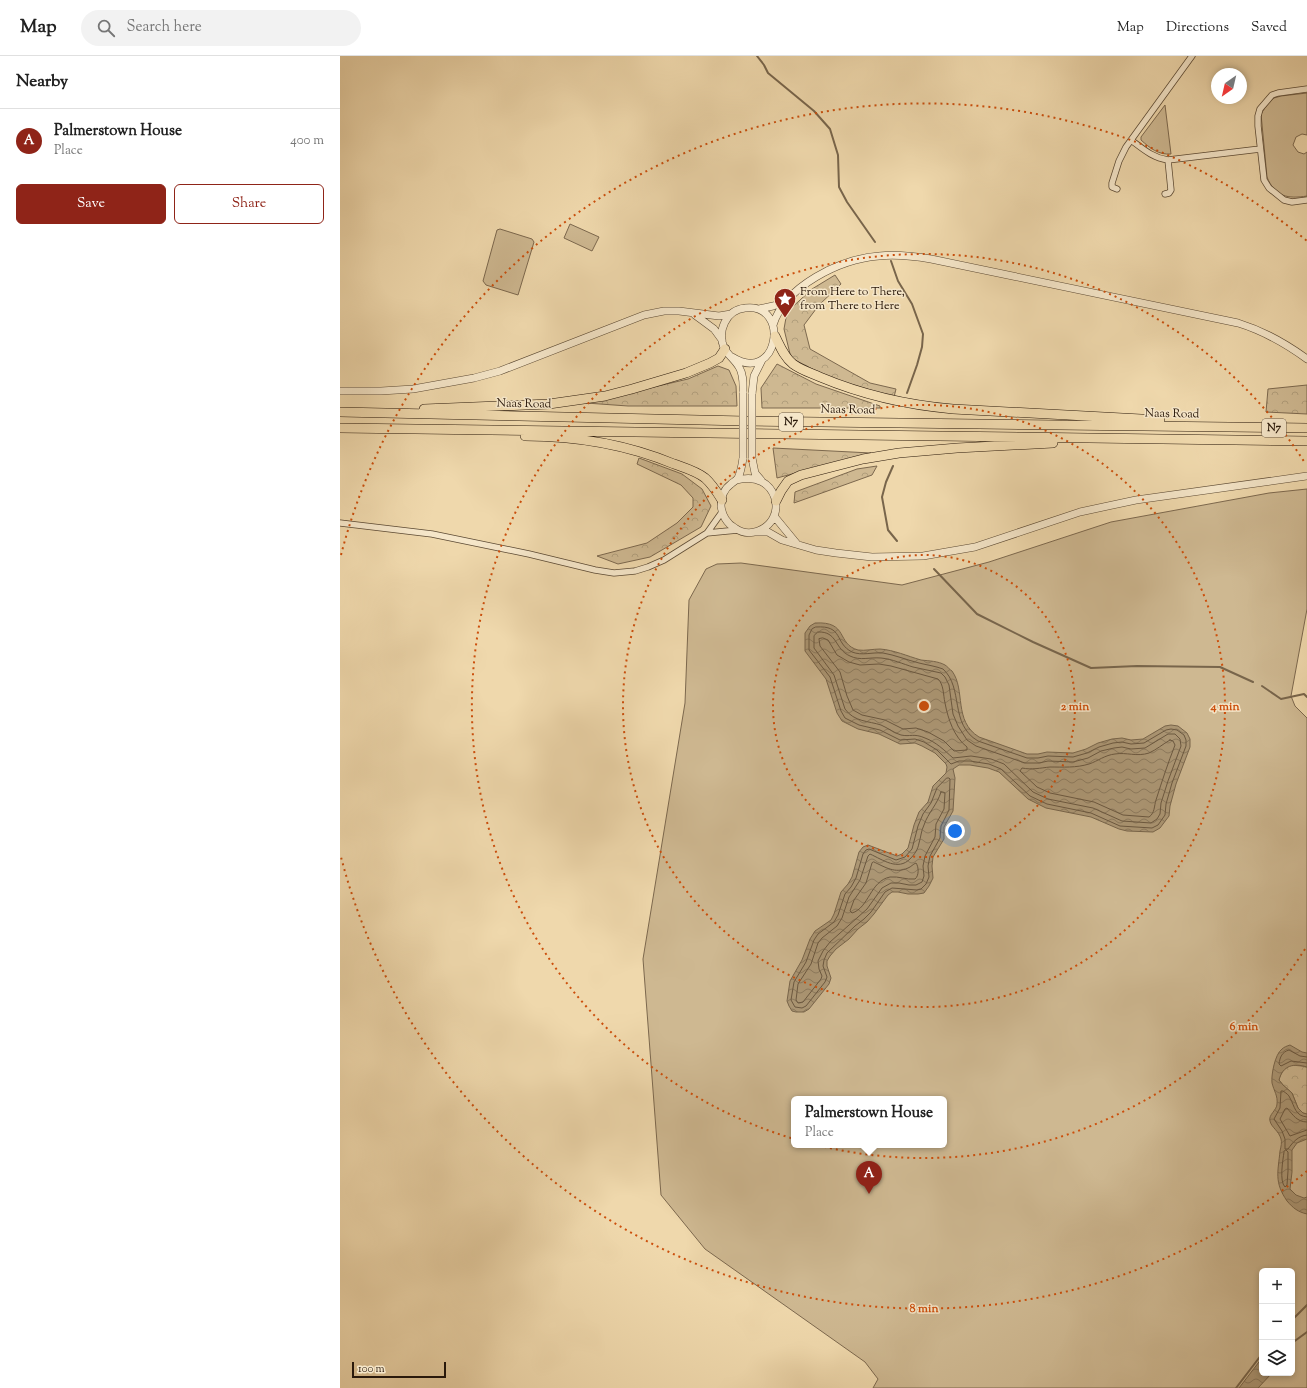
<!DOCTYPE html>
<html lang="en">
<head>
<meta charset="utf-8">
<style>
	:root { --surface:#fff; --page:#f2f2f2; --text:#222; --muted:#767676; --line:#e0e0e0; --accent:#8f2418 }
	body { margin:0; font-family:"Sorts Mill Goudy",serif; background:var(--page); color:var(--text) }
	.controls { position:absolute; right:12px; bottom:12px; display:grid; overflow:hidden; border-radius:6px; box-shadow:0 2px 6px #0003 }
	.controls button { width:36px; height:36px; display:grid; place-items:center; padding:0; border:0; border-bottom:1px solid var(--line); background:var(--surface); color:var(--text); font:20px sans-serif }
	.compass { position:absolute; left:871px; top:12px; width:36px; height:36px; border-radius:50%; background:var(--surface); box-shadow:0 2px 6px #0003; rotate:214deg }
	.scale { position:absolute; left:12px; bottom:10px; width:94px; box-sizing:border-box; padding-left:4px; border:2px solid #2a190b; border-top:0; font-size:11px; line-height:14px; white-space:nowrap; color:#2a190b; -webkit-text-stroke:3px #f5e6c9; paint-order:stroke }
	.you { position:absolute; left:615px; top:775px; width:14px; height:14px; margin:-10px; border:3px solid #fff; border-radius:50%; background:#1a73e8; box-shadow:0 0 0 6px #1a73e833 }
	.badge { display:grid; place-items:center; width:26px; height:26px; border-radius:50%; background:var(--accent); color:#fff; font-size:13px; font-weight:700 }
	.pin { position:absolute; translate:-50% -33px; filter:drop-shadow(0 1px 2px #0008) }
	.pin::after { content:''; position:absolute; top:21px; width:14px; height:12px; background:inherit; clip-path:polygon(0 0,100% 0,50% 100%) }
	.popup { position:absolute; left:451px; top:1040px; width:156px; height:52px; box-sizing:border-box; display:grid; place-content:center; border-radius:6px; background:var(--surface); filter:drop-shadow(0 1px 3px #0005); font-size:13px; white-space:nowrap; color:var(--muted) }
	.popup b { font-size:15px; color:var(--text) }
	.popup::after { content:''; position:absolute; left:50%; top:100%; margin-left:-8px; border:8px solid transparent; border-top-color:var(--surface) }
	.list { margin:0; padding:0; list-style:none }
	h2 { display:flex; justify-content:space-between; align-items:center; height:52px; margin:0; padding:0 16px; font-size:17px }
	h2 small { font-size:13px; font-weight:400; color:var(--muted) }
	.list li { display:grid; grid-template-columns:26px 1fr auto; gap:12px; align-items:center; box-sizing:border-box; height:64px; padding:0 16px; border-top:1px solid var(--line) }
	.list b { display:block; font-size:15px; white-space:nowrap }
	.list p { margin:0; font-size:13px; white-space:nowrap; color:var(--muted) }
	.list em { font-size:13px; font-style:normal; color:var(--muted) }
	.actions { display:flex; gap:8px; padding:12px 16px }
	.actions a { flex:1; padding:9px 0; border:1px solid var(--accent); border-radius:6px; text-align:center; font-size:14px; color:var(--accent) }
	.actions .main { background:var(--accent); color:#fff }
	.icon { flex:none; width:22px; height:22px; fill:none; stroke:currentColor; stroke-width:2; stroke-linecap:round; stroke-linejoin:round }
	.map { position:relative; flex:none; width:967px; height:1332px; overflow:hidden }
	header { display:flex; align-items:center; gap:24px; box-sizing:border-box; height:56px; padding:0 20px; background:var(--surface); border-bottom:1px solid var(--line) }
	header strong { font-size:19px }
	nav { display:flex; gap:22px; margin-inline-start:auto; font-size:14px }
	.search { width:280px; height:36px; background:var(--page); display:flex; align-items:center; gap:10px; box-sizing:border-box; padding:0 14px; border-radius:22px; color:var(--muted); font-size:15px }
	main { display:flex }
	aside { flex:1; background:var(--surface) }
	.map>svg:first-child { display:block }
	.grass { fill:#ceb891; stroke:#7c684e; fill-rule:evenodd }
	.forest { fill:url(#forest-crowns); stroke:#7c684e }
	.water { fill:url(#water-waves); stroke:#78654b }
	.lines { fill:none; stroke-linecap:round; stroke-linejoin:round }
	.shore { stroke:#6b5840; stroke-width:1 }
	.stream { stroke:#78654b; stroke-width:2 }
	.minor-casing { stroke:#5b4933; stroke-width:7 }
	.tertiary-casing { stroke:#5b4933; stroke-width:8 }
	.trunk-casing { stroke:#2a190b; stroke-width:10 }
	.minor { stroke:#f5e6c9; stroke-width:5.5 }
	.tertiary { stroke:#f5e6c9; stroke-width:7 }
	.trunk { stroke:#efd8ac; stroke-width:9 }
	.tertiary-bridge-casing { stroke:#5b4933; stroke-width:8; stroke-linecap:butt }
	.tertiary-bridge { stroke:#f5e6c9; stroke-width:7 }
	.ring { fill:none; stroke:#cc4f0c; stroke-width:2; stroke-dasharray:2 4 }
	.labels { text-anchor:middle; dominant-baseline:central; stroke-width:3; stroke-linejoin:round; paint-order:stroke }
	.shield { fill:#f5e6c9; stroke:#675644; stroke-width:1 }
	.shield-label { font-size:11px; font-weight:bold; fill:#2a190b }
	.poi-label { font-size:12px; fill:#2a190b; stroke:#f5e6c9; text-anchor:start }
	.street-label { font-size:12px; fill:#2a190b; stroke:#f5e6c9 }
	.centre { fill:#cc4f0c; stroke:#f5e6c9; stroke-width:2 }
	.ring-label { font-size:12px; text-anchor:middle; font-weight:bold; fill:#cc4f0c; stroke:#f5e6c9; stroke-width:3; stroke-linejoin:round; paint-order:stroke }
</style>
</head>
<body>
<header>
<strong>Map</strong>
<div class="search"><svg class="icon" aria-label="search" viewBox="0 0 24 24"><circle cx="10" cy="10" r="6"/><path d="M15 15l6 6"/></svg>Search here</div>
<nav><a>Map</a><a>Directions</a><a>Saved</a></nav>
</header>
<main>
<aside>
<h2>Nearby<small></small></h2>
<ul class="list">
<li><span class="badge">A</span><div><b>Palmerstown House</b><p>Place</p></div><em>400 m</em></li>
</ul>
<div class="actions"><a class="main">Save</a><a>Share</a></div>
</aside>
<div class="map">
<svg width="967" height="1332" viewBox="0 0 967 1332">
	<defs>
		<pattern id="forest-crowns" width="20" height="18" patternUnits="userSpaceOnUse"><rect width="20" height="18" fill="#ceb891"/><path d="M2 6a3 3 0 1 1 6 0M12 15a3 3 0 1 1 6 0" fill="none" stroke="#b19e7c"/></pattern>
		<pattern id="water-waves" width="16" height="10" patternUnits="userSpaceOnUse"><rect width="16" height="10" fill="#ac9775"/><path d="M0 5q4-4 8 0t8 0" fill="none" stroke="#8c7a5e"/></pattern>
	</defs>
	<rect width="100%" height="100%" fill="#efd8ac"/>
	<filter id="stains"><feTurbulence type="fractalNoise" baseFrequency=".005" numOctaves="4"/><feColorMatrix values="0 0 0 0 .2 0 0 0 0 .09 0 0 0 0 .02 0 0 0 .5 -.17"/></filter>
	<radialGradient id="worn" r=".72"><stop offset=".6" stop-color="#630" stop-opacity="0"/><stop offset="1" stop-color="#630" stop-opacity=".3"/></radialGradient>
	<path class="grass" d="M967,37V79L962,78L956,81L953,89L958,96L964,98L967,96V140C948,143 935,141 927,121L921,58L928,47L934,42L941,40Z
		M825,49L831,98C818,99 810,92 801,84V81Z
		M230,168L259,181L252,195L224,182Z
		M160,173L192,183L194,186L178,239L146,229L143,225L157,174Z
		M967,433V553L951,640L955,650L967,662V1332H533L538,1323L525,1306L365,1193L321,1139L303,903L345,647L349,544L366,513L377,508L401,507L562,529L649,506L771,466L929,437ZM454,1043H604V1089H454ZM922,1215H952V1317H922Z"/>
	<path class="forest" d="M495,219L501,228L479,249L464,269L470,293L530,327L556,333L554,341L492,323L451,302L444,273L447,256L472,233Z
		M437,308L476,328L540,350V352H422L421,332Z
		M378,310L389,314L396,330L397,350H288L246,347L348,323Z
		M967,329V358L926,356L928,333Z
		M433,392L531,397L437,422Z
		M299,402L342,418L362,433L371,450L361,471L310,501L278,508L257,500L307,487L337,467L353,451V442L341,429L297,408Z
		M537,410L532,419L454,447L455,436L517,413Z
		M951,1009L962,1010L967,1011V1058L963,1057L958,1052L952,1037L943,1029L939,1024C941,1015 944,1013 951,1009Z"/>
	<path class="water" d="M475,567C509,565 496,588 518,594C525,595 533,593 540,593C554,594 567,600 581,604C589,605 598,605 605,609C607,610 610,614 612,615C626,634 613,665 639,681L687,698H698L707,696L733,697L746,693L758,687L772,683L782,682L791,684L803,683L825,670L831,669L838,670L847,677L850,683V691L836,728L830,750L829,760L820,772L813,776L787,775L779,773L751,761L706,752L688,743L659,716L648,712L630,709H619L613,713L615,722L613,755L604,771V783L593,801L592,810L593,822L589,830L584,837L578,838H568L558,836H552L548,839L534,858L527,866L518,873L509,883L496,893L490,900L487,905V910L491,922L489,928L469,953L464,956H456L452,955L449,950L447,945L450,925L462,904L470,883L475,875L491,864L494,858L501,836L508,828L512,821L519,796L523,791L528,789L557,800L562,798L568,792L574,769L579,756L588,746L593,730L606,717L607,711L606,708L595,697L582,690L575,687L560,688L539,678L518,673L502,665L497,657L486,623L465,595V577L470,570Z
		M950,989L962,996L967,997V1011C954,1007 943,1009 939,1024L943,1029L952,1037L958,1052L963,1057L967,1058V1083L957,1087L952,1094V1116L950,1133L956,1139L964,1142L967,1141V1158C958,1156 953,1152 947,1145C934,1126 938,1116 940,1095C941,1091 942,1086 941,1083C939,1075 931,1071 930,1065C928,1059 937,1054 937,1048C938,1040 934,1035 932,1027C931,1019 935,998 942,993C944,991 947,990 950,989Z
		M922,1302V1317H932L918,1332H899Z"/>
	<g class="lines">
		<path class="shore" d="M476,571C504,569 494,587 512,596C522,600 532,596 543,597C555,599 567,604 579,607C587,609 595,610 603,613C624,632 609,668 638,685L687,702H698L708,700L733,701L747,697L759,691L773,687L782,686L791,688L804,687L826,674L831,673L837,674L844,679L846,684V690L832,727L826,748L825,759L818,769L812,772L780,770L751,757L707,748L690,740L661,713L649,708L630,705H619L611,708L597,694L584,686L575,683L560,684L540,674L519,669L505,662L501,655L490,621L469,594V579L472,573Z
			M478,576C498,575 494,593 510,600C520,605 530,601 541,602C552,603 563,608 573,611C582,613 592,615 601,617L605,621L609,629L613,658L618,670L627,684L636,690L685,707H699L708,705L733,706L748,702L761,695L774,692L782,691L791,693L805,692L828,678H835L840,683L841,690L828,725L821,747L820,758L817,763L811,767L782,765L753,752L708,743L693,736L664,708L651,703L631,700L613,702C604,694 596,686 585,682C574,677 570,681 561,679C554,677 548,672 541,669C529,665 514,666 505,653L494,619L474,592V580Z
			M483,582L488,584L497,599L509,606L520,609L539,608L551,610L598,623C604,629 603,638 605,647C608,663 614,681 627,691V694L614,695L604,685L588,676L576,672L563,673L545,664L522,659L513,654L507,640L500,616L480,590L479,583Z
			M830,684L833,685L835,689C828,707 822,725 816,744C814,750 815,757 809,761L783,759L754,746L710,737L697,731L680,715L682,712C692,714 700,712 710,711C723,711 736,712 749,708C758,705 765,699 775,698C786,696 797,701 809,697C816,694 823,688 830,684Z
			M607,722H609L610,723L609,754L601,770L600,782L590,800L588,810L589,821L586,828L581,833L577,834L552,832L545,836L531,856L524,863L515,870L487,897L484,904L483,910L487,921L485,926L466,950L462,952L455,951L451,944L454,926L466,906L474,884L478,878L494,866L498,859L505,838L511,831L516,822L523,798L526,794L529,793L556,804L565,801L572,793L578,770L583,758L591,747L597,732Z
			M601,736H603L605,737L604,753L596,768L595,781L585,800L583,810L584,820L582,826L576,829H569L559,827H551L542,832L527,853L490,886L483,895L478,905L479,913L482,920L481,923L463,946L458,947L456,944L458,928L471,908L478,887L482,882L497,870L502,862L509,841L520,824L528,800L530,798C543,804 558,815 570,803C575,798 578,793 579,787C581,781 581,775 584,769C588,757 597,749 601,736Z
			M534,806C545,811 555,818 568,812C571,811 573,808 576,807C579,811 579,820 575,823C566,824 559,820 550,821C530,825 529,852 512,857L510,855L514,844L526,827L532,807Z
			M967,1001L960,1000L949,994C942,996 940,1001 939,1008L941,1010L951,1005L967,1007
			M967,1061C955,1060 955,1051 950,1042C949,1039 946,1037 943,1035H941L940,1052L934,1063L942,1075L945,1083V1093H948C953,1086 958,1080 967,1079
			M967,1066C957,1066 953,1059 947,1052L945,1053L940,1063L950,1080L967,1074
			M946,1094L948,1096V1115L947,1129L945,1131C939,1125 943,1104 944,1096Z"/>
		<path class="stream" d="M417,0L424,9L428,17L474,55L490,73L498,99L499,131L507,146L535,186
			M551,205L558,225L572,248L583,278L582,291L577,309L567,337
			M553,410L546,426L542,441L548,474L557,485
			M594,513L637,558L693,586L751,612L797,610L880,611L913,626
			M922,630L941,643L964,638L967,641
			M952,1264L967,1249
			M952,1287L967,1276
			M896,1332L922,1298"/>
		<g class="minor-casing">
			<path id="minor" d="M967,33L938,37L932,39L920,53L918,60V70L924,124L929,132L944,144L952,146L967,144
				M791,84C803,93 813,102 828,104L920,93
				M777,133L772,131V127L779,105L786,91L852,0
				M825,138L829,137L831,134L828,104
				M0,467L92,478L189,498L255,514L274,517L295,515L308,511L324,504L367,477L382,456
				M367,477L398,474"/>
		</g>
		<g class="tertiary-casing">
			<path id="tertiary" d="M419,253L433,250L445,246
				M355,259L374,273L382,284
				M433,269C445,230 500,203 539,200C556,198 573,200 591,203L898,267C924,275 945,287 967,303
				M392,301C439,330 451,246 405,252C386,254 377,275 384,292C388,299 395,304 399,311C404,319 403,329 403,337
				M0,335H41L73,333L134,322L160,315L304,259L324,255H339L379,260L391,258
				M412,338L414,320L422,304
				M412,402L415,417L421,424
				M397,424C437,413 450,463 418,475C410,478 402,477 395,472C387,468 382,459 381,450C381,441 384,433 391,428C393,426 396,425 398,422C401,416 402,409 403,402
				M434,460L457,488
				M416,476H428L442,484L476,494L496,497L532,501L583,500L635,491L740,456L796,444L967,420"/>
		</g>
		<g class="trunk-casing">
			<path id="trunk" d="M435,280C440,290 444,301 453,308C461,314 471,317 480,321C523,339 567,349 613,353L820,364
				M84,353L209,348L265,340L292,333L346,317L370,307L379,302L385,293
				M0,356L405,365L967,372
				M0,372L967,385
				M185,380C235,380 288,389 334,408C345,412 356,415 365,422C372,428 377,436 382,444
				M436,445L441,435L448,425L461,419L523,403L559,397L617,392L713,387"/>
		</g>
		<use href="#minor" class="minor"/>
		<use href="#tertiary" class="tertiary"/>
		<use href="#trunk" class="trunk"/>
		<g class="tertiary-bridge-casing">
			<path id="tertiary-bridge" d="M412,338V402
				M403,402V337"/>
		</g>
		<use href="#tertiary-bridge" class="tertiary-bridge"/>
	</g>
	<g class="ring">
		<circle cx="584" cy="650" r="151"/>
		<circle cx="584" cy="650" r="301"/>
		<path d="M965 893A452 452 0 1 1 965 407"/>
		<path d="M967 1115A602 602 0 0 1 1 801M1 499A602 602 0 0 1 967 185"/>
	</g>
	<defs>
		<g id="sight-pin" transform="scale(1.15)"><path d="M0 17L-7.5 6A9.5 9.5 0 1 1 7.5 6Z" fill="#8f2418" stroke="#f5e6c9"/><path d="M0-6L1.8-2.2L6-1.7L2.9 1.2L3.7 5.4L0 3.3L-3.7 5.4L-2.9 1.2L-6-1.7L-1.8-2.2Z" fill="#fff"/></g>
	</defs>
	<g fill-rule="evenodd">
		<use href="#sight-pin" x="445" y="243"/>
	</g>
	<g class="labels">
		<g class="shield">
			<rect x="439" y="357" width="24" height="18" rx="3"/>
			<rect x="922" y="363" width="24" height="18" rx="3"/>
		</g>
		<g class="shield-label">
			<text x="451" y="366">N7</text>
			<text x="934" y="372">N7</text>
		</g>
		<g class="poi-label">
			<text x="460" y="236">From Here to There,<tspan x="460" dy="14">from There to Here</tspan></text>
		</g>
		<g class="street-label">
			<text transform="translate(184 348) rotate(1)">Naas Road</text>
			<text transform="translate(508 354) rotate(1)">Naas Road</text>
			<text transform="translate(832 358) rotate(1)">Naas Road</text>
		</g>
	</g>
	<circle cx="584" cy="650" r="6" class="centre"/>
	<g class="ring-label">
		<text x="735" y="654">2 min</text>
		<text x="885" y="654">4 min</text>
		<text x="904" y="974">6 min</text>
		<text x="584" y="1256">8 min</text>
	</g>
	<rect width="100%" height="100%" filter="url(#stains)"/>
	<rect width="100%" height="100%" fill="url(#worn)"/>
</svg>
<div class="controls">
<button>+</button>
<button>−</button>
<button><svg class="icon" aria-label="layers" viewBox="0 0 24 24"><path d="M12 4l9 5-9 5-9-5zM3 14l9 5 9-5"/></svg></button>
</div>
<svg class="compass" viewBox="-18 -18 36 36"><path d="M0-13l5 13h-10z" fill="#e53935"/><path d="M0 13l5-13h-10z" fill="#767676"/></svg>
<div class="scale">100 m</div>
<div class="you"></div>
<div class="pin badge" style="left:529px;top:1138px">A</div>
<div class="popup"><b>Palmerstown House</b>Place</div>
</div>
</main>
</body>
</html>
